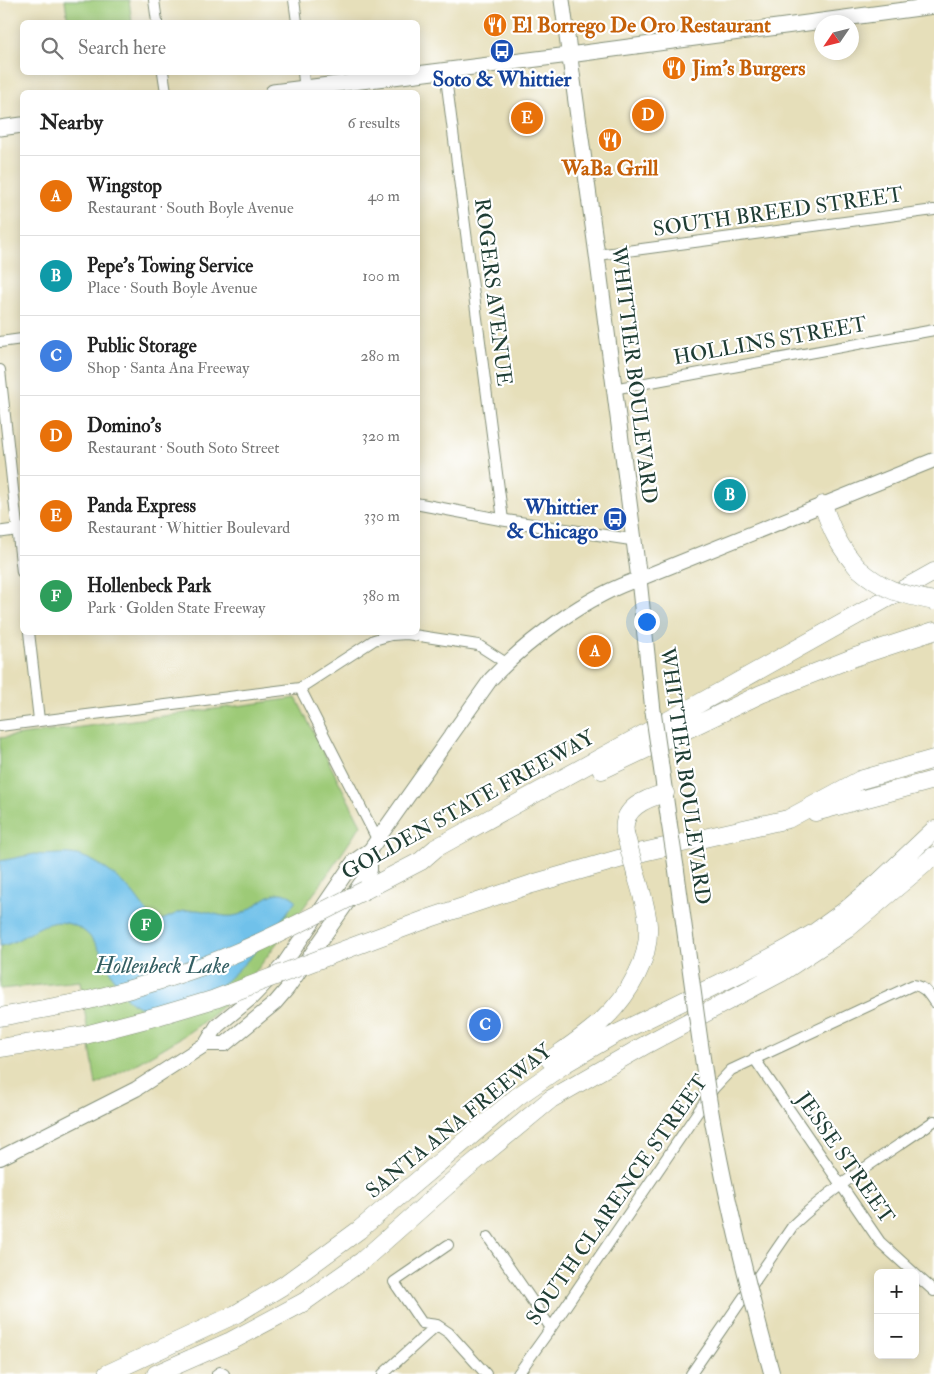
<!DOCTYPE html>
<html lang="en">
<head>
<meta charset="utf-8">
<style>
	:root { --surface:#fff; --page:#f6f6f6; --text:#222; --muted:#767676; --line:#e0e0e0; --accent:#1a73e8 }
	body { margin:0; font-family:"IM FELL Double Pica",serif; background:var(--page); color:var(--text) }
	.controls { position:absolute; right:15px; bottom:15px; display:grid; overflow:hidden; border-radius:8px; box-shadow:0 2px 12px #0003 }
	.controls button { width:45px; height:45px; display:grid; place-items:center; padding:0; border:0; border-bottom:1px solid var(--line); background:var(--surface); color:var(--text); font:25px sans-serif }
	.compass { position:absolute; left:814px; top:15px; width:45px; height:45px; border-radius:50%; background:var(--surface); box-shadow:0 2px 12px #0003; rotate:235deg }
	.you { position:absolute; left:646px; top:621px; width:18px; height:18px; margin:-12px; border:4px solid #fff; border-radius:50%; background:#1a73e8; box-shadow:0 0 0 8px #1a73e833 }
	.badge { display:grid; place-items:center; width:32px; height:32px; border-radius:50%; background:var(--accent); color:#fff; font-size:16px; font-weight:700 }
	.pin { position:absolute; translate:-50% -50%; border:2px solid #fff; box-shadow:0 1px 5px #0006 }
	.list { margin:0; padding:0; list-style:none }
	h2 { display:flex; justify-content:space-between; align-items:center; height:65px; margin:0; padding:0 20px; font-size:21px }
	h2 small { font-size:16px; font-weight:400; color:var(--muted) }
	.list li { display:grid; grid-template-columns:32px 1fr auto; gap:15px; align-items:center; box-sizing:border-box; height:80px; padding:0 20px; border-top:1px solid var(--line) }
	.list b { display:block; font-size:19px; white-space:nowrap }
	.list p { margin:0; font-size:16px; white-space:nowrap; color:var(--muted) }
	.list em { font-size:16px; font-style:normal; color:var(--muted) }
	.icon { flex:none; width:28px; height:28px; fill:none; stroke:currentColor; stroke-width:2; stroke-linecap:round; stroke-linejoin:round }
	.map { position:relative; flex:none; width:934px; height:1374px; overflow:hidden }
	.search { position:absolute; background:var(--surface); box-shadow:0 2px 12px #0003; left:20px; top:20px; width:400px; height:55px; display:flex; align-items:center; gap:12px; box-sizing:border-box; padding:0 18px; border-radius:8px; color:var(--muted); font-size:19px }
	.panel { position:absolute; background:var(--surface); box-shadow:0 2px 12px #0003; left:20px; top:90px; width:400px; height:545px; border-radius:8px }
	.map>svg:first-child { display:block }
	.green { fill:#9dca77; stroke:#5e8456 }
	.water { fill:#6fc1ea; stroke:#477f8f }
	.lines { fill:none; stroke-linecap:round; stroke-linejoin:round }
	.minor-casing { stroke:#828e77; stroke-width:12 }
	.tertiary-casing { stroke:#828e77; stroke-width:13 }
	.secondary-casing { stroke:#828e77; stroke-width:16 }
	.primary-casing { stroke:#828e77; stroke-width:17 }
	.motorway-casing { stroke:#828e77; stroke-width:19 }
	.minor { stroke:#fff; stroke-width:10 }
	.tertiary { stroke:#fff; stroke-width:11 }
	.secondary { stroke:#fff; stroke-width:14 }
	.primary { stroke:#fff; stroke-width:15 }
	.motorway { stroke:#fff; stroke-width:18 }
	.primary-bridge-casing { stroke:#828e77; stroke-width:17; stroke-linecap:butt }
	.motorway-bridge-casing { stroke:#828e77; stroke-width:19; stroke-linecap:butt }
	.primary-bridge { stroke:#fff; stroke-width:15 }
	.motorway-bridge { stroke:#fff; stroke-width:18 }
	.labels { text-anchor:middle; dominant-baseline:central; stroke-width:4.5; stroke-linejoin:round; paint-order:stroke }
	.food-label { font-size:21px; font-weight:bold; fill:#c56008; stroke:#fff; text-anchor:start }
	.transit-label { font-size:21px; font-weight:bold; fill:#164399; stroke:#fff }
	.street-label { font-size:21px; fill:#1f3d34; stroke:#fff }
	.water-label { font-size:22px; font-style:italic; fill:#335e62; stroke:#fff }
</style>
</head>
<body>
<div class="map">
<svg width="934" height="1374" viewBox="0 0 934 1374">
	<rect width="100%" height="100%" fill="#fff"/>
	<filter id="ink" filterUnits="userSpaceOnUse"><feTurbulence type="fractalNoise" baseFrequency=".02" numOctaves="2"/><feDisplacementMap in="SourceGraphic" scale="10" xChannelSelector="R" yChannelSelector="G"/><feConvolveMatrix kernelMatrix="1 2 1 2 8 2 1 2 1" color-interpolation-filters="sRGB"/></filter>
	<filter id="wash" filterUnits="userSpaceOnUse"><feTurbulence type="fractalNoise" baseFrequency=".0096" numOctaves="4" result="noise"/><feDisplacementMap in="SourceGraphic" scale="20" xChannelSelector="R" yChannelSelector="G"/><feGaussianBlur stdDeviation="1.12" result="paint"/><feColorMatrix in="noise" values="0 0 0 0 0 0 0 0 0 0 0 0 0 0 0 0 0 1.4 0 .05"/><feComposite in="paint" operator="in"/></filter>
	<g filter="url(#wash)">
		<rect width="100%" height="100%" fill="#e6dfba"/>
		<path class="green" d="M65,0H129L132,22H68Z
			M296,698L361,825C335,864 308,903 279,940C266,958 252,978 236,994C197,1033 145,1059 96,1085L80,981L0,989V738Z"/>
		<path class="water" d="M35,854C47,856 58,853 70,854C94,856 116,876 132,892C139,900 149,917 158,921C170,918 179,910 192,910C208,909 221,920 238,915C260,908 273,880 296,900C271,936 239,974 203,999C198,1002 165,1013 159,1013C156,1013 152,1011 148,1010C139,1008 129,1002 123,994C105,970 101,930 66,923C42,917 23,943 0,946V861Z"/>
	</g>
	<g filter="url(#ink)">
		<g class="lines">
			<g class="minor-casing">
				<path id="minor" d="M154,0L157,22
					M294,0L297,22
					M445,70L503,520
					M163,72L166,92
					M303,72L305,92
					M597,255L934,210
					M0,342L22,339
					M0,370L22,572
					M613,389L934,330
					M29,632L39,720
					M300,688L377,839
					M0,726L300,688L374,640L391,635L407,634L478,645L506,663
					M754,1058L880,1242L914,1273
					M488,1237L551,1328
					M448,1245L394,1282L422,1323L437,1325L449,1333L486,1374
					M915,1274L934,1291
					M217,1374L220,1372L224,1374
					M383,1374L437,1325
					M518,1374L551,1328L714,1088L731,1070L913,985C924,986 928,993 934,1002
					M691,1374L794,1224C836,1184 887,1154 934,1121"/>
			</g>
			<g class="tertiary-casing">
				<path id="tertiary" d="M418,504L503,520L634,540
					M0,532L22,529"/>
			</g>
			<g class="secondary-casing">
				<path id="secondary" d="M206,1044H225L275,1003L287,989L370,870V850
					M0,1158L136,1089L206,1044L217,1026L251,998L284,964L354,861L370,850L491,679C528,640 588,595 639,579L934,460"/>
			</g>
			<g class="primary-casing">
				<path id="primary" d="M562,0L597,255L639,579L653,711
					M273,92L569,55L934,6
					M0,128L22,125
					M660,759L669,822
					M676,867L686,940"/>
			</g>
			<g class="motorway-casing">
				<path id="motorway" d="M823,505C832,531 839,547 858,568
					M602,770L761,694L855,657L934,631
					M815,812L934,780
					M625,833C621,808 645,799 665,793
					M365,890L421,861L436,848L682,713L934,572
					M328,956L430,918L532,884L643,852L788,819L860,780L934,759
					M0,1017L81,1002
					M0,1048L85,1035
					M550,1060C587,1034 616,1016 637,974C644,960 649,943 648,926C647,908 641,891 636,874
					M107,1374L236,1314L284,1285L359,1230L517,1097L566,1063L612,1036L755,966L787,949L814,933L846,910L879,882L934,830
					M156,1374L231,1341L304,1302L362,1261L466,1169L551,1099L647,1044L782,972L847,929L934,856"/>
			</g>
			<use href="#minor" class="minor"/>
			<use href="#tertiary" class="tertiary"/>
			<use href="#secondary" class="secondary"/>
			<use href="#primary" class="primary"/>
			<use href="#motorway" class="motorway"/>
			<g class="primary-bridge-casing">
				<path id="primary-bridge" d="M653,711L660,759
					M669,822L676,867
					M686,940C695,1001 702,1063 713,1124C728,1208 749,1291 772,1374"/>
			</g>
			<g class="motorway-bridge-casing">
				<path id="motorway-bridge" d="M858,568C884,591 901,594 934,601
					M625,833L636,874
					M81,1002C134,989 187,974 238,952C281,934 323,911 365,890
					M85,1035L158,1016L215,999L328,956"/>
			</g>
			<use href="#primary-bridge" class="primary-bridge"/>
			<use href="#motorway-bridge" class="motorway-bridge"/>
		</g>
	</g>
	<defs>
		<g id="restaurant-disc" transform="scale(1.25)"><circle r="9.5" fill="#e8710a" stroke="#fff"/><path d="M-5-6h1v4h1v-4h1v4h1v-4h1v5L-1.5 .5V6h-2V.5L-5-1ZM5-6V6H3V1.5H1.5Q1.5-4 5-6Z" fill="#fff"/></g>
		<g id="bus-disc" transform="scale(1.25)"><circle r="9.5" fill="#1a4fb4" stroke="#fff"/><path d="M-5-6H5V4H4V6H2V4H-2V6H-4V4H-5ZM-3.5-4V0h7V-4ZM-3.5 1.2v1.5H-2V1.2ZM2 1.2v1.5H3.5V1.2Z" fill="#fff"/></g>
	</defs>
	<g fill-rule="evenodd">
		<use href="#restaurant-disc" x="495" y="25"/>
		<use href="#bus-disc" x="502" y="51"/>
		<use href="#restaurant-disc" x="674" y="68"/>
		<use href="#restaurant-disc" x="610" y="140"/>
		<use href="#bus-disc" x="615" y="519"/>
	</g>
	<g class="labels">
		<g class="food-label">
			<text x="512" y="25">El Borrego De Oro Restaurant</text>
			<text x="692" y="68">Jim's Burgers</text>
			<text x="610" y="168" text-anchor="middle">WaBa Grill</text>
		</g>
		<g class="transit-label">
			<text x="502" y="79">Soto &amp; Whittier</text>
			<text x="598" y="507" text-anchor="end">Whittier<tspan x="598" dy="24">&amp; Chicago</tspan></text>
		</g>
		<g class="street-label">
			<text transform="translate(778 212) rotate(-8)">SOUTH BREED STREET</text>
			<text transform="translate(493 292) rotate(83)">ROGERS AVENUE</text>
			<text transform="translate(770 341) rotate(-10)">HOLLINS STREET</text>
			<text transform="translate(634 375) rotate(83)">WHITTIER BOULEVARD</text>
			<text transform="translate(685 776) rotate(82)">WHITTIER BOULEVARD</text>
			<text transform="translate(468 805) rotate(-29)">GOLDEN STATE FREEWAY</text>
			<text transform="translate(459 1121) rotate(-39)">SANTA ANA FREEWAY</text>
			<text transform="translate(845 1158) rotate(55)">JESSE STREET</text>
			<text transform="translate(617 1200) rotate(-55)">SOUTH CLARENCE STREET</text>
		</g>
		<g class="water-label">
			<text x="162" y="966">Hollenbeck Lake</text>
		</g>
	</g>
</svg>
<div class="controls">
<button>+</button>
<button>−</button>
</div>
<svg class="compass" viewBox="-18 -18 36 36"><path d="M0-13l5 13h-10z" fill="#e53935"/><path d="M0 13l5-13h-10z" fill="#767676"/></svg>
<div class="you"></div>
<div class="pin badge" style="left:595px;top:651px;background:#e8710a">A</div>
<div class="pin badge" style="left:730px;top:495px;background:#0f9aa8">B</div>
<div class="pin badge" style="left:485px;top:1025px;background:#3f7fe0">C</div>
<div class="pin badge" style="left:648px;top:115px;background:#e8710a">D</div>
<div class="pin badge" style="left:527px;top:118px;background:#e8710a">E</div>
<div class="pin badge" style="left:146px;top:925px;background:#2e9e5b">F</div>
<div class="search"><svg class="icon" aria-label="search" viewBox="0 0 24 24"><circle cx="10" cy="10" r="6"/><path d="M15 15l6 6"/></svg>Search here</div>
<section class="panel">
<h2>Nearby<small>6 results</small></h2>
<ul class="list">
<li><span class="badge" style="background:#e8710a">A</span><div><b>Wingstop</b><p>Restaurant · South Boyle Avenue</p></div><em>40 m</em></li>
<li><span class="badge" style="background:#0f9aa8">B</span><div><b>Pepe's Towing Service</b><p>Place · South Boyle Avenue</p></div><em>100 m</em></li>
<li><span class="badge" style="background:#3f7fe0">C</span><div><b>Public Storage</b><p>Shop · Santa Ana Freeway</p></div><em>280 m</em></li>
<li><span class="badge" style="background:#e8710a">D</span><div><b>Domino's</b><p>Restaurant · South Soto Street</p></div><em>320 m</em></li>
<li><span class="badge" style="background:#e8710a">E</span><div><b>Panda Express</b><p>Restaurant · Whittier Boulevard</p></div><em>330 m</em></li>
<li><span class="badge" style="background:#2e9e5b">F</span><div><b>Hollenbeck Park</b><p>Park · Golden State Freeway</p></div><em>380 m</em></li>
</ul>
</section>
</div>
</body>
</html>
